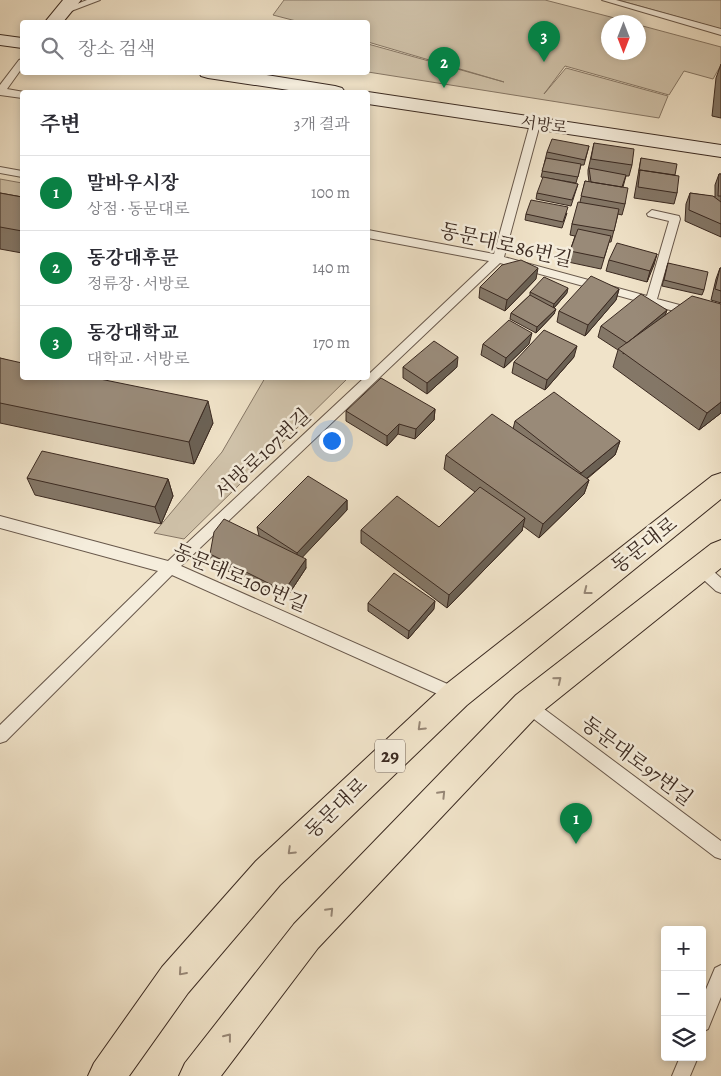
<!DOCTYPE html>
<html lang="ko">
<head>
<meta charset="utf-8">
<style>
	:root { --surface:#fff; --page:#f7f7f7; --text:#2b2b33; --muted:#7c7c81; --line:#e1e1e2; --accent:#0b8043 }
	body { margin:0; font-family:Alegreya,"Noto Serif KR",serif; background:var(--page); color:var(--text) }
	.controls { position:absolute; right:15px; bottom:15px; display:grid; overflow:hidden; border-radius:5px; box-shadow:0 2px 8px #0003 }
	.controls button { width:45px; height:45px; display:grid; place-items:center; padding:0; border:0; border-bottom:1px solid var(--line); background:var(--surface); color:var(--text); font:25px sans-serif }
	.compass { position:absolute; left:601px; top:15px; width:45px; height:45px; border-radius:50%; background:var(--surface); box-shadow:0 2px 8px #0003; rotate:180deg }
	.you { position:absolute; left:331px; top:440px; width:18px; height:18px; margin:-12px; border:4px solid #fff; border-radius:50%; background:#1a73e8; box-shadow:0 0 0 8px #1a73e833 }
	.badge { display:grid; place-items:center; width:32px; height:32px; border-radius:50%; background:var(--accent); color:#fff; font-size:16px; font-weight:700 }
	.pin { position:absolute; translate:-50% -41px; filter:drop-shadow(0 1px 2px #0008) }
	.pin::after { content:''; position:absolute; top:26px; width:18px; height:15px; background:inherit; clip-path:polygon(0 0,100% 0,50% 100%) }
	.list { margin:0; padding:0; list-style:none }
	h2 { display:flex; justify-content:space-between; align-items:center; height:65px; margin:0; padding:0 20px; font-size:21px }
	h2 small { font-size:16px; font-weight:400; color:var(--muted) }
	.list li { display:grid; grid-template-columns:32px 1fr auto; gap:15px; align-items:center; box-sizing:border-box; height:75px; padding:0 20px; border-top:1px solid var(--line) }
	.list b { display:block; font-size:19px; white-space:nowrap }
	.list p { margin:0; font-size:16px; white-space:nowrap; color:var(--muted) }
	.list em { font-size:16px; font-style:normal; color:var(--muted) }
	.icon { flex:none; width:28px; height:28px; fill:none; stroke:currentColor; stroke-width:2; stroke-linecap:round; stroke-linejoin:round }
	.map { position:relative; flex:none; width:721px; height:1076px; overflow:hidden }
	.search { position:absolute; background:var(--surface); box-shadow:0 2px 8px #0003; left:20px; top:20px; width:350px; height:55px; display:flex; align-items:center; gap:12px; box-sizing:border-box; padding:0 18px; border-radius:5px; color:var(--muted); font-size:19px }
	.panel { position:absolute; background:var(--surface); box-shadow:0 2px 8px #0003; left:20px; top:90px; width:350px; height:290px; border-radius:5px }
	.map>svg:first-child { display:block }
	.green { fill:#d1c4ac; stroke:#867766 }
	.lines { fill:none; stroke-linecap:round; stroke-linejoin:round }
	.lane-casing { stroke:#68584b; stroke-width:2 }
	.secondary-casing { stroke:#3b2a21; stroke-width:2 }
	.primary-casing { stroke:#3b2a21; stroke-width:2 }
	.lane { fill:#f5eddc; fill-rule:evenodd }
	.secondary { fill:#f5eddc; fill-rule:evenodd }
	.primary { fill:#f0e3c9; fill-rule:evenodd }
	.wall { fill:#847767; stroke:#3b2a21 }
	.shaded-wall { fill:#6b6154; stroke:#3b2a21 }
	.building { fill:#998a78; stroke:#3b2a21 }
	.oneway { stroke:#968675 }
	.labels { text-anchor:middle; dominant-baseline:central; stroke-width:5; stroke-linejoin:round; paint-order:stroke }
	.far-street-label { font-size:16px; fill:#3b2a21; stroke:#f5eddc }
	.shield { fill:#f5eddc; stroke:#736459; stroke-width:1 }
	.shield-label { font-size:19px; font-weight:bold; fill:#3b2a21 }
	.street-label { font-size:20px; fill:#3b2a21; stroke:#f5eddc }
</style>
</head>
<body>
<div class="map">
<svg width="721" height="1076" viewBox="0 0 721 1076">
	<rect width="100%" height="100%" fill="#f0e3c9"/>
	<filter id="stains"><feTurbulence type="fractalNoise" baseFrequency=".004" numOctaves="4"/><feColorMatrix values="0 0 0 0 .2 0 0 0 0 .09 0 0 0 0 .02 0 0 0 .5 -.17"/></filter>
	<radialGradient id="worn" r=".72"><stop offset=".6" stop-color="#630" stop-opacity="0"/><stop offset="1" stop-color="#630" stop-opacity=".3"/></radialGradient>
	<path class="green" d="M284,0H545L630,22H608V52H638L639,25L721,47V65L713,79L684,71L669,95L565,66L544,94L566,68L668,96L659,118L368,72V44L504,82L368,42V22H300L273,15Z
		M618,0H721V29Z
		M0,179L22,183V212L0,207Z
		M265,378H348L184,539L154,533L222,452Z"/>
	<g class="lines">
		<g class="lane-casing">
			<path id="lane" d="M87,0H100L66,13L63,14L59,11Z
				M602,0H616L721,29V35Z
				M22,59V68L7,89L24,92L22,98L0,95V85L19,60Z
				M535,121L540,124L504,257L647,296L669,221L648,216L647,214L652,210L679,216L680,219L657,299L721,316V324L500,263L181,566L461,690L464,695L461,700L456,702L451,700L172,575L6,741L0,743V725L158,571L0,528V516L168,561L364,378H368V375L489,261L368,238V230L494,254L530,124Z
				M0,167L22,171V177L0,173Z
				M700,562L705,564L721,578V593L716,591L695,572L693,568L695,564Z
				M527,698L532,700L721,841V859L715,857L522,710L519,705L522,700Z
				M721,965V997L708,1029L702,1032V999L715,968Z
				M680,1057H698L690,1076H672Z"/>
		</g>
		<g class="secondary-casing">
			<path id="secondary" d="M63,0H81L63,22H45Z
				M0,35L22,38V48L0,45Z
				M199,72H247L335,86L342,88L345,92H302L208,78L201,76Z
				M367,92H368L721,145V157L368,104Z"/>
		</g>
		<g class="primary-casing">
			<path id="primary" d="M721,473V499L467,705L280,885L188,993L129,1076H88L94,1063L162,967L256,861L445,685L712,476Z
				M721,540V568L538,715L318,948L221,1076H179L185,1063L294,924L516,695L711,544Z"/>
		</g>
		<use href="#lane" class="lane"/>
		<use href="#secondary" class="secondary"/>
		<use href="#primary" class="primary"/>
	</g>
	<path class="wall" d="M721,64V118L712,116L716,78Z
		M594,143L632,165L629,176H626L623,187L625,204L622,215L618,214L611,242H609L601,269L568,262L570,251L575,236L570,235L572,224L580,202L585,181L589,182L588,174V170Z
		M589,146L584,165H581L576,183L541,177L547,152Z
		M641,158L675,175L677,193L674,204L634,198Z
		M719,174H721V237L685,221L686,204L690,193L715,197V185Z
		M578,184L571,206L536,199L537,193Z
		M0,193L22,197V253L0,249Z
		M567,213L562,228L525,220L526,214Z
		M657,254L647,282L606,271L609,260Z
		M668,263L704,290L702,295L662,286Z
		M720,268H721V303L711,300L716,279Z
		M536,279L505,311L479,298L480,287Z
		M619,289L616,300L585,336L557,322L559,311Z
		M530,292L567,293L554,308V314L536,333L510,319L511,313L530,295Z
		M667,310L665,315L721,413L699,430L613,367L618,350L598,337L601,326Z
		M483,344H529L504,368L481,355Z
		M574,357L545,390L512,373L514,362Z
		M0,358L213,423L194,464L0,423Z
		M403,367H457L427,394L403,378Z
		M435,409L434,420L415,439L398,434L387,446L346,421V411Z
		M515,421L620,441L615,455L587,479L589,480L584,494L539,538L523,526L522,531L447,608L361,543V530L439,527L475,492L444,469L446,455L513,429Z
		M27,478L168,479L173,496L161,524L35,495Z
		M347,500V510L302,557L306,568L285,600L212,563L210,554L259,536L257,527Z
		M368,603L434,609L408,639L368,611Z"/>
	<path class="shaded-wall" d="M657,254L654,265L647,282L650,271Z
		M538,268L536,279L505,311L507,300Z
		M568,288L567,293L553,309L554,304Z
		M619,289L616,300L585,336L588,325Z
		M556,309L554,314L536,333L537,327Z
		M667,310L663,321L623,354L627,343Z
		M532,333L529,344L504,368L506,358Z
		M577,346L574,357L545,390L547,380Z
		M458,357L457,367L427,394V383Z
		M208,401L213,423L194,464L189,442Z
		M721,402V413L699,430L707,413Z
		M435,409L434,420L415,439L416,429Z
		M399,424L398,434L387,446V436Z
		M620,441L615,455L576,487L581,473Z
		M168,479L173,496L161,524L155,507Z
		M589,480L584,494L539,538L543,524Z
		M347,500V510L298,562L297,553Z
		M525,518L522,531L447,608L449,595Z
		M306,559V568L285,600L284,591Z
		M435,601L434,609L408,639L409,631Z"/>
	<path class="building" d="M552,139L589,146L585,160L547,152Z
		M594,143L634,149L632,165L591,159Z
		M546,158L581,164L578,177L542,171Z
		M641,158L677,164L675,175L640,170L639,171Z
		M589,168L626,175L622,187L591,182Z
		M640,170L679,176L677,193L638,187Z
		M719,174H721V196H718Z
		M543,177L578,184L572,200L537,193Z
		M585,181L628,188L625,204L581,196Z
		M0,193L22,197V231L0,227Z
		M690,193L713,196L721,202V224L689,210Z
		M531,200L568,207L563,222L526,214Z
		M578,202L619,209L614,231L572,224Z
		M578,229L611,236L604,258L570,251Z
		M617,243L657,254L650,271L609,260Z
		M521,260L538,268L507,300L480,287L502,265Z
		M668,263L708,272L704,290L664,280Z
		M720,268H721V291L715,289Z
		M591,276L619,289L588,325L559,311Z
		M544,277L568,288L554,304L530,292Z
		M641,294L667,310L627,343L601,326Z
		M530,295L556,309L537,327L511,313Z
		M692,296L721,304V402L707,413L618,349Z
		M509,320L532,333L506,358L483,344Z
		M544,330L577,346L547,380L514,362Z
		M434,341L458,357L427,383L403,367Z
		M0,358L22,363V378H95L208,401L189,442L0,403Z
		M381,378L435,409L416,429L399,424L387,436L346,411Z
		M554,392L620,441L581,473L515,421Z
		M492,414L589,480L543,524L446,455Z
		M42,451L168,479L155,507L27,478Z
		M308,476L347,500L297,553L257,527Z
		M480,487L525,518L449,595L361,530L397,496L439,527Z
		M224,519L306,559L284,591L210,554L214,532Z
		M394,573L435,601L409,631L368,603Z"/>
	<defs><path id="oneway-chevron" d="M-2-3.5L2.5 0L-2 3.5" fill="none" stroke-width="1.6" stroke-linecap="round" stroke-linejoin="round" transform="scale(1.25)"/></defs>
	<g class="oneway">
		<use href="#oneway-chevron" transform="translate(587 591) rotate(142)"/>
		<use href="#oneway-chevron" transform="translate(558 680) rotate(-39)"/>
		<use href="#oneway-chevron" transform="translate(421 727) rotate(136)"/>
		<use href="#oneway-chevron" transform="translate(442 794) rotate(-46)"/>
		<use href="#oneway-chevron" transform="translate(291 851) rotate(136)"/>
		<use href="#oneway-chevron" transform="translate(330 911) rotate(-46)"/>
		<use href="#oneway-chevron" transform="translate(182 972) rotate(131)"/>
		<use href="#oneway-chevron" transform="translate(228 1037) rotate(-52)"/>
	</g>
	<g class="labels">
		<g class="far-street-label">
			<text transform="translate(544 125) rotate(8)">서방로</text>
		</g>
		<rect class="shield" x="375" y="739.5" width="30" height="33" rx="4"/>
		<g class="shield-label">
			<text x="390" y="756">29</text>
		</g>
		<g class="street-label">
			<text transform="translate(506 245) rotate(13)">동문대로86번길</text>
			<text transform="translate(263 454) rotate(-43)">서방로107번길</text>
			<text transform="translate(644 545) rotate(-38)">동문대로</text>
			<text transform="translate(240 578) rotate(23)">동문대로100번길</text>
			<text transform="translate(637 761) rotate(37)">동문대로97번길</text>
			<text transform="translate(336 808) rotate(-44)">동문대로</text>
		</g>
	</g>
	<rect width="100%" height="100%" filter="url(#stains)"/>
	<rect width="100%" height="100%" fill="url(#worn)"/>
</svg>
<div class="controls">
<button>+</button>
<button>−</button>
<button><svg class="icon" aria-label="layers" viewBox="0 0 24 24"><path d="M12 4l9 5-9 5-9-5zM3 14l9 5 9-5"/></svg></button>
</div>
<svg class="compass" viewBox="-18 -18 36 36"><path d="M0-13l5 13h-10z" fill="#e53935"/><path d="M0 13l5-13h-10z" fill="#7c7c81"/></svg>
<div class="you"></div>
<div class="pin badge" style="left:576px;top:844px">1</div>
<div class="pin badge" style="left:444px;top:88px">2</div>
<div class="pin badge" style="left:544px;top:62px">3</div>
<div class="search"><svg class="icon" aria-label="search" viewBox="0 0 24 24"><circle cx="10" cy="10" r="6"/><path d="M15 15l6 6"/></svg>장소 검색</div>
<section class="panel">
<h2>주변<small>3개 결과</small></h2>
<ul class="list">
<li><span class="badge">1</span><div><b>말바우시장</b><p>상점 · 동문대로</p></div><em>100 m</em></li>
<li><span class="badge">2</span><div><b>동강대후문</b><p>정류장 · 서방로</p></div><em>140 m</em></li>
<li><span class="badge">3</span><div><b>동강대학교</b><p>대학교 · 서방로</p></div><em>170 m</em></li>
</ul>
</section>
</div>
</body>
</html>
